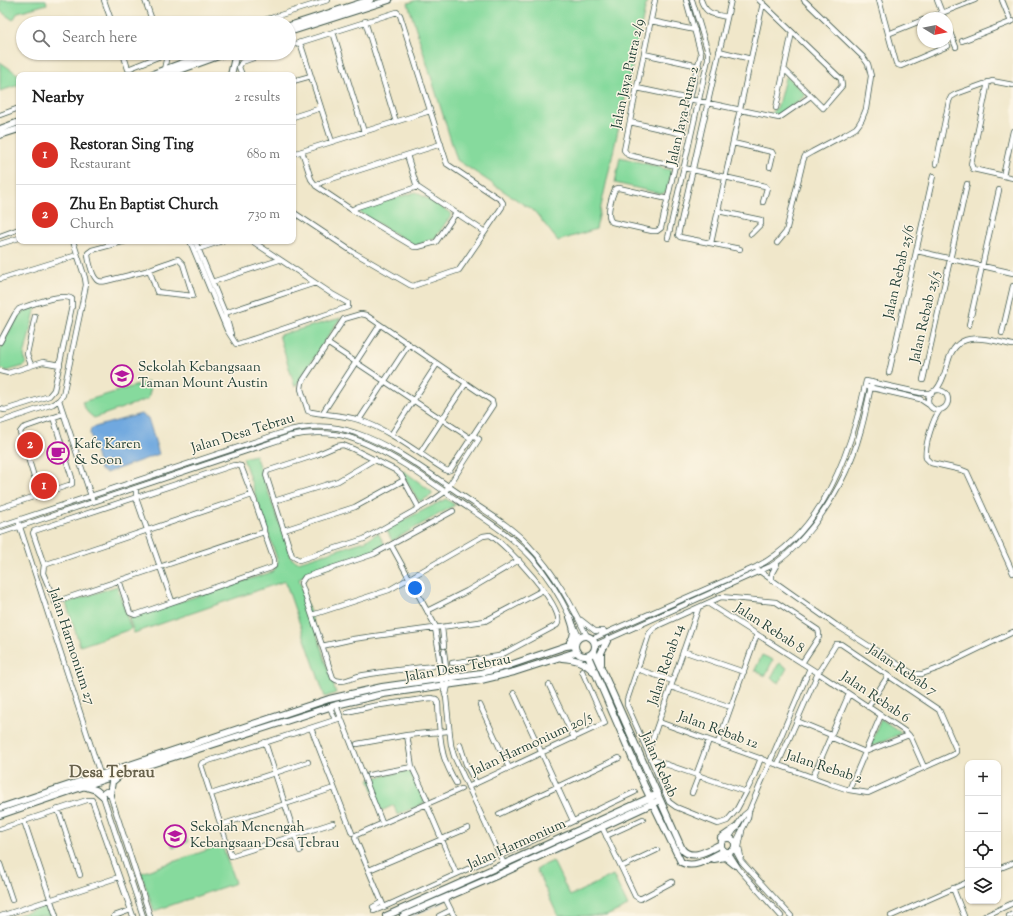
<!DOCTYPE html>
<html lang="en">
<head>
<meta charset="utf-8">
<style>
	:root { --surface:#fff; --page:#f6f6f6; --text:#222; --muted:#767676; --line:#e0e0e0; --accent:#d93025 }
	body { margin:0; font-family:"Sorts Mill Goudy",serif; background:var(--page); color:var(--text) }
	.controls { position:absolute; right:12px; bottom:12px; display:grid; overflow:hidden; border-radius:8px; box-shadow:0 1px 3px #0004 }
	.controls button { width:36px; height:36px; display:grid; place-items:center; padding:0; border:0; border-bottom:1px solid var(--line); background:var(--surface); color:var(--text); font:20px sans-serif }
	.compass { position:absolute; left:917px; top:12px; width:36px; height:36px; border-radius:50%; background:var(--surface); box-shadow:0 1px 3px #0004; rotate:100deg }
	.you { position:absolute; left:415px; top:588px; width:14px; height:14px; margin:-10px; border:3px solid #fff; border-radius:50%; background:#1a73e8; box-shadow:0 0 0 6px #1a73e833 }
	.badge { display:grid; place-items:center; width:26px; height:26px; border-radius:50%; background:var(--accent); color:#fff; font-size:13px; font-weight:700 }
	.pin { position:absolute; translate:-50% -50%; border:2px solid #fff; box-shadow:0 1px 4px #0006 }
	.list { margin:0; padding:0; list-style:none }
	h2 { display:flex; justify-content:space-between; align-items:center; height:52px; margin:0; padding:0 16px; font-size:17px }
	h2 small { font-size:13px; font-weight:400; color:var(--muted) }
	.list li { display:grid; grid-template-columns:26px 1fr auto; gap:12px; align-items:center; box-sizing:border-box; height:60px; padding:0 16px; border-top:1px solid var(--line) }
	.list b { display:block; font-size:15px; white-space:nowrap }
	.list p { margin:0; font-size:13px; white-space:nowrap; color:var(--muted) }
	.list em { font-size:13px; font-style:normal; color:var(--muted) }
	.icon { flex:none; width:22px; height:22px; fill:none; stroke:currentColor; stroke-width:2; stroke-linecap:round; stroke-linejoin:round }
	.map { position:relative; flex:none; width:1013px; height:916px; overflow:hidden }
	.search { position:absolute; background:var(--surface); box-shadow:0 1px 3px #0004; left:16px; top:16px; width:280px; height:44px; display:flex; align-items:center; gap:10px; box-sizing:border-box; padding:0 14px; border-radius:22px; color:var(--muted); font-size:15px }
	.panel { position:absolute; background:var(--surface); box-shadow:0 1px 3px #0004; left:16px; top:72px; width:280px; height:172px; border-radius:8px }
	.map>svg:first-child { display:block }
	.green { fill:#86da9d; stroke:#528c68 }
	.water { fill:#70a8df; stroke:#48728a }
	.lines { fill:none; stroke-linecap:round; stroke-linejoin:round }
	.stream { stroke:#70a8df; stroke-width:1 }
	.minor-casing { stroke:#3e564a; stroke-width:6 }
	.major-casing { stroke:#3e564a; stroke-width:8 }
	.minor { stroke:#fff; stroke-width:4.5 }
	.major { stroke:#fff; stroke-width:6 }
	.labels { text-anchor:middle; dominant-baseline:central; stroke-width:3; stroke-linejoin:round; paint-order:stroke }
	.street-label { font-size:14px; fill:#1f3d34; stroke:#fcf5e5 }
	.poi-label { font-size:14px; fill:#1f3d34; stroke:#fcf5e5; text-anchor:start }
	.quarter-label { font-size:16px; font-weight:bold; fill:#67614b; stroke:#fcf5e5 }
</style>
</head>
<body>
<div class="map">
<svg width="1013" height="916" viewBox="0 0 1013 916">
	<rect width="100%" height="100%" fill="#fcf5e5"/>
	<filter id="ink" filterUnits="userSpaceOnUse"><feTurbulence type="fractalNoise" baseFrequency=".025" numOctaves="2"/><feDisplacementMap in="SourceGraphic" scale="8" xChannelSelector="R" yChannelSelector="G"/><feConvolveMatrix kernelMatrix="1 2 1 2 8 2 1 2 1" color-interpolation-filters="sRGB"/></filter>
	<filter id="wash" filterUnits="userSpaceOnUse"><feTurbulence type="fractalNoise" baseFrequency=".012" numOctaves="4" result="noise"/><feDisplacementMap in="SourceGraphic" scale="16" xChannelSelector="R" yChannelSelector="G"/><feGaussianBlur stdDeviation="0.9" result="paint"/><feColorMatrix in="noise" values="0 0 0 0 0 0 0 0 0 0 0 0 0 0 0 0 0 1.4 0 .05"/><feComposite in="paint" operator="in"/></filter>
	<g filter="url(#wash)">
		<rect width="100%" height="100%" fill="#f0e7ca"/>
		<path class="green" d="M0,0H46L47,4L18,12L13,20L0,11Z
			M417,0H647L596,229L558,241L535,212L457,160L408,3Z
			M0,62L19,75V85L0,91Z
			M787,77L805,94V96L779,115L772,114L774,109H777L785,78Z
			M620,157L670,170L671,172L667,191L662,194L615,183Z
			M416,192L452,214L435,238L415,246L356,210Z
			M36,307L24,356L26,362L24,366L7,371L0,368V350L17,316L23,311Z
			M341,318L336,324L295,387L279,335Z
			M148,382L151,387L148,399L94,418L87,412L82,402Z
			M255,455L292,559L298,562L365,541L378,533L385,545L373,552L304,575L299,579L336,693L325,697L285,581L134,633L129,618L272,572L275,569L278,562L243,458Z
			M404,471L432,492V495L421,501L418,500L402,473Z
			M446,499L455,505L392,541L386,529Z
			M117,586L131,629L80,646L66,603Z
			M762,655L773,660L765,676L755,670Z
			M779,663L787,668L779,683L771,678Z
			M881,719L902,733L869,748Z
			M406,771L411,773L425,803L397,815L394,805L381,811L369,779Z
			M184,834L188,842L173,848L170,839Z
			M222,845L235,883L154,911L141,873Z
			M553,861L570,896L613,875L628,906L606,916H558L536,869Z
			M49,905L52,916H15Z"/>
		<path class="water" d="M141,414L148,418L159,454L106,473L100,470L90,433L91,429L95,427Z"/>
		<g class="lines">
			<path class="stream" d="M554,853L563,849
				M448,900L456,896
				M412,916L445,901"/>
		</g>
	</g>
	<g filter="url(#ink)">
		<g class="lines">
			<g class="minor-casing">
				<path id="minor" d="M104,0L112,23
					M145,0L153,23
					M655,0L624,150L628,155L676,166
					M701,0C706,15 714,14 727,17
					M731,0L678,235L680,237L740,249
					M759,0L841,79L842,86L823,108L784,69
					M879,0L896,63L898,65L901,66L948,46
					M937,0L944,18
					M1002,0L1011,22
					M929,18L975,0
					M365,21L396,122
					M651,21L695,30
					M255,23L328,0
					M947,25L956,47
					M333,32L364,132
					M888,34L923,20
					M962,41L1013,21
					M300,42L332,142
					M289,46L397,12L400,15L447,164L501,200L503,203L502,207L459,270L413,286L410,285L353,252L293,212
					M719,51L751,59
					M123,53L128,69L168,53
					M164,53L166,60L164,70
					M644,54L699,66
					M242,75L239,67L242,62L268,53
					M293,81L311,76
					M988,82L971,164L973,169L1013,178
					M637,88L779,118L811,96
					M776,108L792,32
					M0,115L19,108
					M293,117L321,108
					M630,122L683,134
					M733,143L772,152L773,154L770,167
					M302,151L311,179L316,186L352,210L414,247H418L436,242L456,213
					M293,154L430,111
					M407,155L417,187L485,232
					M936,164L949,101L951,97L956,94L992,81L1013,85
					M684,168L765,186L767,188L763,202
					M1003,176L1013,131
					M316,186L322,182L441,144
					M668,199L619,188L615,189C612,196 605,216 612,222L652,231H657L661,228L696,72L701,54L686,0
					M352,210L357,207L417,187
					M718,211L761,220V224L751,234
					M0,236L19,229
					M668,238L708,59V52L692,0
					M126,241L92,250L88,253C88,259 92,275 96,279C98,282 102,282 106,281L146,271C156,266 168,263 178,259L183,264L193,296L157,292L149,269
					M190,241L227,330L236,344H238L348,307V303L332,294L252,241
					M195,241L225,313L231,334
					M711,243L763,3
					M777,243L786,232L803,161L805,156L812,152L844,135L856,128L859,124L862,119L866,109L871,76L868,64L863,57L804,0
					M0,244L19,238
					M198,249L222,241
					M917,251L1013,273
					M0,279L77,255
					M212,282L279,260
					M225,313L315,283
					M361,314L366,315L492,401L493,405L450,470L447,471C419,454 392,431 359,420C344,415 327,415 311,412L308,411L301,389L302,382L344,319Z
					M969,325L999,190
					M1002,333L1013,286
					M0,342L15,314L19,309C30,305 62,292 72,299V306L54,390L49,396L5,410L0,409
					M327,343L470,438
					M31,365L27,354L35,316
					M0,371L8,373L43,362L60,365
					M889,373L933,176
					M923,380L967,184
					M868,387L920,399L929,405
					M928 400a10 10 0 1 1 20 0a10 10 0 1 1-20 0Z
					M936,390C943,382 945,372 948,362C957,327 988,340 1013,345
					M59,400L92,499
					M940,410C933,418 924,447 926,458L931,463L962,470L967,472L1013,573
					M322,414L380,325
					M359,420L409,344
					M0,422L53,404L59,400L63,395L86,285L85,278L73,241
					M391,435L437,364
					M420,453L466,383
					M136,488V498L172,601
					M40,496L20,432L23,428L63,414
					M274,501L338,481L375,459
					M0,508L72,484V478L53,417
					M419,508L401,475L395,470L353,449L343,445L337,446L316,455L267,471L266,475L292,556L299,560L364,539L430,502L445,492L479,439L473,435
					M19,524L100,774
					M0,526L290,430C311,425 335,425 356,433C394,446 427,472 460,494C483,510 512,526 530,547C555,573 571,604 587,636
					M284,530L355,507L404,480
					M0,533L291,436C309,432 331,432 348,437C384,448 427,479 458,501C483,518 511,535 532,558C548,576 561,598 571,619
					M391,545L436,627
					M44,565L252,495
					M758,570L836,625L913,674H922L939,668L1013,632
					M119,580L130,613L135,615L271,568L274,566V560L264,532V528L254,499L252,495L241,466L234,465L34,531L33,533L44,565L43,573L55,602L264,532
					M772,581V573L777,564
					M709,604L818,673L906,732L911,738L924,767
					M427,611L467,591L519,560
					M312,615L389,590L483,536L490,535C505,543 568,610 557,625L499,656L452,663
					M581,620L595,631H604
					M574,626L579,637
					M442,627L444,646
					M435,628L438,647
					M592,639L756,567C823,533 852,449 866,381L921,393H932
					M595,645L771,566C788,556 801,541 813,526C834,498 851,467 860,433C865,417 868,399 872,382
					M322,646L353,639L485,621L543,590
					M438,651L443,686L446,697L451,745L454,756L504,864
					M444,651L448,685L446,695
					M683,651L744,672
					M433,666C409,669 384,671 359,676C351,678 340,685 333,678L301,583L305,577L374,554L453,511
					M637,669L673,681
					M549,685L574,738
					M671,687L731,707
					M514,693L573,821
					M336,705L381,820
					M480,705L509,768
					M330,707L335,720
					M868,707L888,676
					M347,712L373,706L431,698L436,699L438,703C439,721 439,739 444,757C447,766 451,774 456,783
					M797,721L831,735
					M659,722L831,784L849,790L868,793L954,754L956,752V749L939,710L841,644H836L818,673L778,764
					M311,728L352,833
					M407,735L412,767L427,799
					M830,737L865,752L909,735
					M265,742L300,851
					M718,743L757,634
					M357,744L407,735L449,731
					M460,745L466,764L476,783
					M648,752L698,609
					M761,758L754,776L746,792L737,809L727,821L718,824L676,807L669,802L651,759L627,705V700L649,634L653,629L659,625L721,597L776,602L818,630L819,633V637L802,663
					M651,759L746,792
					M369,775L412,767
					M696,775L709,740
					M813,777L849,694
					M468,787L605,723L582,671
					M461,789L356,835L355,838L384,907L492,858
					M849,790L881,715
					M692,793L699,775
					M211,794L308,762
					M427,805L456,873
					M58,809L80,875
					M499,814L619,758
					M24,821L56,916
					M333,823L231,856L201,765L202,763L341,718
					M221,825L334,788
					M602,827L635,896L640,899L672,882
					M0,829L87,800H92L133,916
					M606,836L643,819
					M729,838L744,815L749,811
					M735,844L748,818L749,811L810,668
					M734,848L741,861L791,916
					M728,852L739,869L781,916
					M500,856L635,792
					M741,857L739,847L742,831
					M0,864L12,900
					M621,867L657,850
					M998,869L1013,863
					M369,870L468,828
					M953,888L964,916
					M445,898L454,916
					M373,907L382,902
					M374,911L384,907
					M1,916L119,877
					M114,916L131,910
					M143,916L103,796V793L106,791L110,794L150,916
					M439,916L451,910
					M891,916L968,882
					M985,916L1013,903
					M1009,916L1013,914"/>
			</g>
			<g class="major-casing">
				<path id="major" d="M289,26L370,0
					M289,32L389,0
					M150,75L209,53
					M166,75L227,53
					M231,75L236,53
					M0,129L19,122
					M0,135L19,129
					M575 646a10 10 0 1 1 20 0a10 10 0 1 1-20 0Z
					M570,642C577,634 573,626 570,617
					M594,652L682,849C692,862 710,849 721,844
					M588,656L644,785L681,862C694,870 712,857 724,851
					M562,658C575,659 583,661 593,671
					M601,664V653L608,639
					M86,787L96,790L103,796
					M110,794L112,782L118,777
					M0,808L329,699L382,687L481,673L510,665L566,646L574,645
					M0,815L120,774L336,705L383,694L481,680L514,672L576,652
					M721 845a7 7 0 1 1 14 0a7 7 0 1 1-14 0Z
					M721,838L737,827
					M714,859L725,857L735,865
					M386,916L504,864L658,794
					M403,916L505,872L660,800"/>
			</g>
			<use href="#minor" class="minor"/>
			<use href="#major" class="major"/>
		</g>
	</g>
	<defs>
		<g id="school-ring" transform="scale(1.15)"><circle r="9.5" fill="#fcf5e5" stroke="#b5179e" stroke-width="1.5"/><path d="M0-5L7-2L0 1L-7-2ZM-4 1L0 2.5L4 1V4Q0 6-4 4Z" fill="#b5179e"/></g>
		<g id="cafe-ring" transform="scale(1.15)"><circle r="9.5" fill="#fcf5e5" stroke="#b5179e" stroke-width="1.5"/><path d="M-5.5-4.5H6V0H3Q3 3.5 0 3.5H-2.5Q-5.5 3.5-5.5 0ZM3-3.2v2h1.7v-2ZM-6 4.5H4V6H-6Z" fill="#b5179e"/></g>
	</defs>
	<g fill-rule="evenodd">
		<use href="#school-ring" x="122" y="376"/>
		<use href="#cafe-ring" x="58" y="453"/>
		<use href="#school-ring" x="175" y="836"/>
	</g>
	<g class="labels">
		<g class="street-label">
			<text transform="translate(629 74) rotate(-78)">Jalan Jaya Putra 2/9</text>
			<text transform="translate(684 116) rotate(-77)">Jalan Jaya Putra 2</text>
			<text transform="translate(900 272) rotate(-77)">Jalan Rebab 25/6</text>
			<text transform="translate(926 317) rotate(-77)">Jalan Rebab 25/5</text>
			<text transform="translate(243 434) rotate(-17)">Jalan Desa Tebrau</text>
			<text transform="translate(769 629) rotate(33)">Jalan Rebab 8</text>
			<text transform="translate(71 647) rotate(72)">Jalan Harmonium 27</text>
			<text transform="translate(667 665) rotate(-71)">Jalan Rebab 14</text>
			<text transform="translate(458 669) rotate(-10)">Jalan Desa Tebrau</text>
			<text transform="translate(902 671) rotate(34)">Jalan Rebab 7</text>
			<text transform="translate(875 698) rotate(34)">Jalan Rebab 6</text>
			<text transform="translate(718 731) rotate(20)">Jalan Rebab 12</text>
			<text transform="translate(532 745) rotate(-25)">Jalan Harmonium 20/5</text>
			<text transform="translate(658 765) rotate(66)">Jalan Rebab</text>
			<text transform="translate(824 768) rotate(18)">Jalan Rebab 2</text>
			<text transform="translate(517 845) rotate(-24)">Jalan Harmonium</text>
		</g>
		<g class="poi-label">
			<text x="138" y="368">Sekolah Kebangsaan<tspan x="138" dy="16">Taman Mount Austin</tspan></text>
			<text x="74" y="445">Kafe Karen<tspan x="74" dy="16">&amp; Soon</tspan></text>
			<text x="190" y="828">Sekolah Menengah<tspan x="190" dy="16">Kebangsaan Desa Tebrau</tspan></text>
		</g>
		<g class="quarter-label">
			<text x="112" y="773">Desa Tebrau</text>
		</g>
	</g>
</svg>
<div class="controls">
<button>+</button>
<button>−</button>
<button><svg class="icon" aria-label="locate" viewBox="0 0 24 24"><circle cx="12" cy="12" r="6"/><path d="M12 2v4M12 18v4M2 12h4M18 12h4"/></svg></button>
<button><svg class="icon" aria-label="layers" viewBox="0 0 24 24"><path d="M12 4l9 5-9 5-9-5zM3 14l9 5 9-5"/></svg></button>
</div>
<svg class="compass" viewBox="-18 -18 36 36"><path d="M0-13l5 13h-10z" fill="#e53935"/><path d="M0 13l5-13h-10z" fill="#767676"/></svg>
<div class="you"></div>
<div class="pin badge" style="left:44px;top:486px">1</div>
<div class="pin badge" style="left:30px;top:445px">2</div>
<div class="search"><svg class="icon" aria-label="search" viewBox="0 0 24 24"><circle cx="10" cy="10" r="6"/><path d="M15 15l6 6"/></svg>Search here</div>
<section class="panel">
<h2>Nearby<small>2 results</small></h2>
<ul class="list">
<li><span class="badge">1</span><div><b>Restoran Sing Ting</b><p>Restaurant</p></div><em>680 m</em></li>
<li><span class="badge">2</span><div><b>Zhu En Baptist Church</b><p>Church</p></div><em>730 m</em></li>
</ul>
</section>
</div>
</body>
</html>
